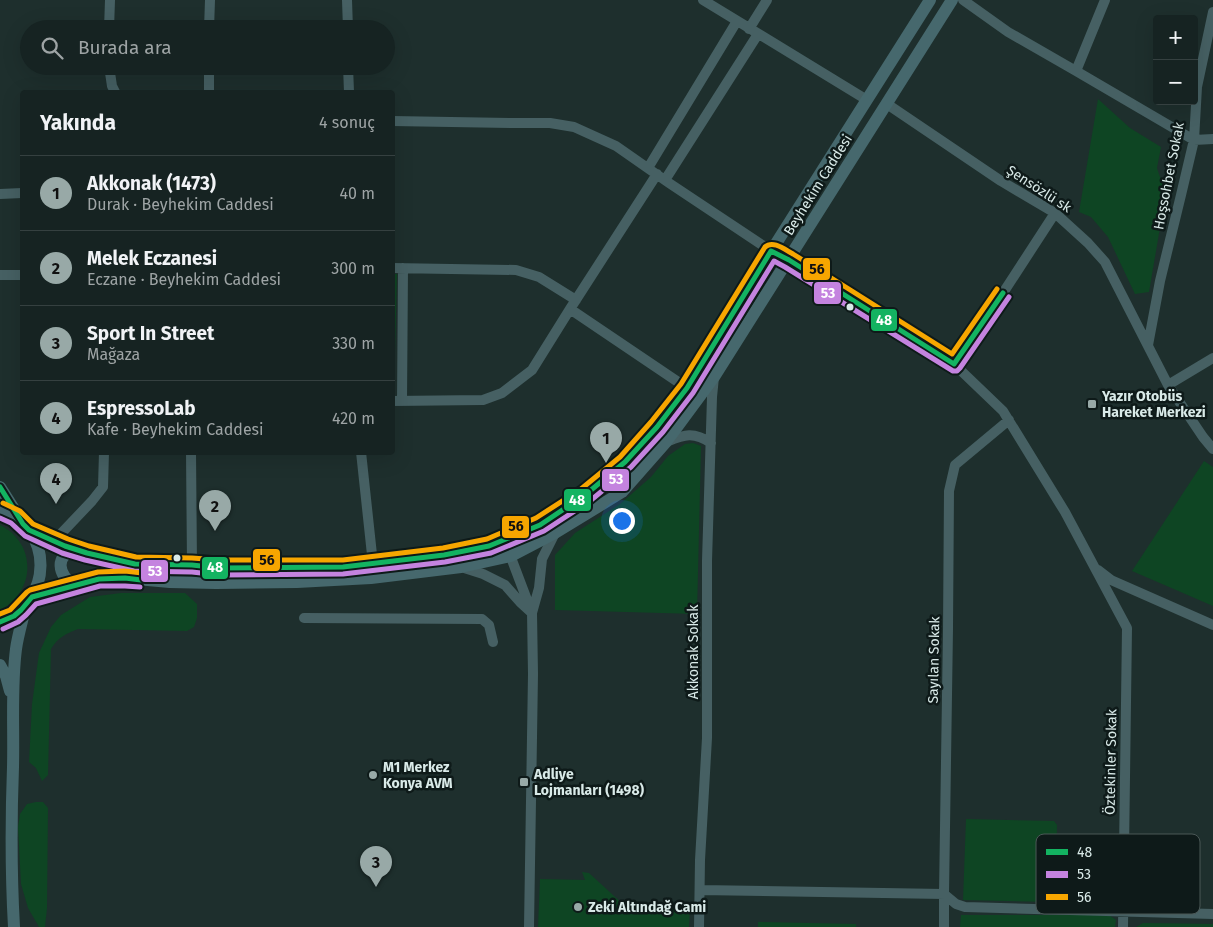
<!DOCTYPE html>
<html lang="tr">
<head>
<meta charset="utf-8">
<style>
	:root { --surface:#162322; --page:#1f2b2a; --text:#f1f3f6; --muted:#9ea4a5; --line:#354040; --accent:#98a9a7 }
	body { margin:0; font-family:"Fira Sans",sans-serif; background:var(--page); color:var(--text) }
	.controls { position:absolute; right:15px; top:15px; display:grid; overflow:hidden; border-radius:5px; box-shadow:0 5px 20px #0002 }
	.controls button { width:45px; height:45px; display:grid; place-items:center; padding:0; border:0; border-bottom:1px solid var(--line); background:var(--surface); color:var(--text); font:25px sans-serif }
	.you { position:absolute; left:621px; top:520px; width:18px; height:18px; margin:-12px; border:4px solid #fff; border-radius:50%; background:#1a73e8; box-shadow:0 0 0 8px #1a73e833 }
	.badge { display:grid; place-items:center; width:32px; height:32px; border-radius:50%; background:var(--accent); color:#111; font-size:16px; font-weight:700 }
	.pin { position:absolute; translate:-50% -41px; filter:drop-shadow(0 1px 2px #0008) }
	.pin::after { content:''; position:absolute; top:26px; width:18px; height:15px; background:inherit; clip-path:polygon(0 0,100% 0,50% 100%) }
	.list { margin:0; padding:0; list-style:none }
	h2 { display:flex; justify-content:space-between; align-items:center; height:65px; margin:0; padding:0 20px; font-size:21px }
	h2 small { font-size:16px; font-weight:400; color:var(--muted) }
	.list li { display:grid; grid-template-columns:32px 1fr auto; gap:15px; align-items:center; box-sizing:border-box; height:75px; padding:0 20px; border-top:1px solid var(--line) }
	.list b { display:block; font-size:19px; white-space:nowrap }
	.list p { margin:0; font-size:16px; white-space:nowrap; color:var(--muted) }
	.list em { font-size:16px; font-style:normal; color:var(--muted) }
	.icon { flex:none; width:28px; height:28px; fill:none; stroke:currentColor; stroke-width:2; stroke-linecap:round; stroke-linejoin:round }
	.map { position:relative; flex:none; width:1213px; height:927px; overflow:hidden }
	.search { position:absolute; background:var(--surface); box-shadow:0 5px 20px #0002; left:20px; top:20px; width:375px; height:55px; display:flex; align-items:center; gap:12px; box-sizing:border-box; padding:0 18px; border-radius:28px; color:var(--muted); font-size:19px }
	.panel { position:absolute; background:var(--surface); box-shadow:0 5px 20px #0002; left:20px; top:90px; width:375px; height:365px; border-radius:5px }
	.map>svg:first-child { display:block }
	.green { fill:#0e4523 }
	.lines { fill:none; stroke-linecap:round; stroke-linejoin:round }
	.minor { stroke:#466063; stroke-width:10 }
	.major { stroke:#46686d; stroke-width:12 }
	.bus-1-casing { stroke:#0e1a19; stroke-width:9 }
	.bus-2-casing { stroke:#0e1a19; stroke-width:9 }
	.bus-3-casing { stroke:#0e1a19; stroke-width:9 }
	.bus-1 { stroke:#13b361; stroke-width:5 }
	.bus-2 { stroke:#c483df; stroke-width:5 }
	.bus-3 { stroke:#f7a600; stroke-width:5 }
	.bus-dot { fill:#d9eae8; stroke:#0e1a19; stroke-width:2 }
	.poi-dot { fill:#98a9a7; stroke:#0e1a19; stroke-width:2 }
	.labels { text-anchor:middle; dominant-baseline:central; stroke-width:5; stroke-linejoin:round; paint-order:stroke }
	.street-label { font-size:14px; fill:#d9eae8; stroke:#0e1a19 }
	.poi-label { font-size:14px; font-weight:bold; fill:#d9eae8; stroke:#0e1a19; text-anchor:start }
	.key { fill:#0e1a19; stroke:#4b5857; stroke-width:1 }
	.key-label { font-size:14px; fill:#d9eae8 }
	.line-badge { stroke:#0e1a19; stroke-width:2 }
	.badge-label { font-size:14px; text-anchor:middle; font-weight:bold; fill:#fff }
	.pale-badge-label { font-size:14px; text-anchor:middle; font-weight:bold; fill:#111 }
</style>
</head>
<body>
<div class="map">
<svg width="1213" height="927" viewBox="0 0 1213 927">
	<rect width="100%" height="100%" fill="#1e2f2d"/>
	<path class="green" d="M1098,99L1130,128L1161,147L1157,168L1160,177L1168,181L1149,292L1135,294L1108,237L1091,217L1079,212Z
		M393,274H397L394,392H392Z
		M693,443L701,446L697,614L555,610V555L575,533L620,504L651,477L668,456L685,444Z
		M1204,461L1213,467V606L1132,571Z
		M0,525C37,543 36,592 0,610Z
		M121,593H185L197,604V618L194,627L187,631L78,629C66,634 58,637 51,649L48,775L42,781L36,768L29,762L32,704L39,653L51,627L61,615L90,597Z
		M36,802H43L48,808L47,908L45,927H39L28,908L21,884L18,827L20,814L27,804Z
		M966,819L1054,821L1057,825L1055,902L963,900Z
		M582,872L589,873L625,906L690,907L689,927H538L540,879L585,880Z
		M961,915H1109L1116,920L1115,927H960Z
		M758,922L856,924V927H758Z
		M1143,923L1213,924V927H1136Z"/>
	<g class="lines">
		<path class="minor" d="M347,0L348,29
			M703,0L867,100
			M963,0L1008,32L1076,71
			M1105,0L1076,71L1194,140L1213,139
			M109,29L110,0
			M209,29L210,0
			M749,29L767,0
			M109,66L112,86L115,92
			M348,66L349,92
			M209,92V66
			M887,104L1001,181L1055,213L1088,243L1105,262L1168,385
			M392,121L510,123H550L574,127L616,146L669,183L771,251L789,260L954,364L1003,411L1065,512L1127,628L1123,927
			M648,168L737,21
			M665,180L758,34
			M0,194L22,193
			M392,268L516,270L539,277L576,300
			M0,275H22
			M570,309L687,388
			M1148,345L1160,281L1181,195L1194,140L1197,87L1213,12
			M1213,358L1168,385L1203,437L1213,449
			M954,364L1003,293L1055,213
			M392,401L483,400L502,393L532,370L570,309L657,174
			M402,401L403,268
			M666,442C684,435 693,431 711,443
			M191,452L192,565
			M361,452L373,564
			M504,539L532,613L533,674L529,927
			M54,541L92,501L103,487L104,452
			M461,567L483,574L505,585L520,602L532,613L539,588L542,559L555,533
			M1098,570L1111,580L1213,625
			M304,618L482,619L489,625L493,642
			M700,890L944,894L956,904L965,907L1213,914
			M699,927L700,860L707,738V561L712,397L714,377
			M944,927V894L948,629L949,491L955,465L1009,420"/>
		<path class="major" d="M0,487L19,517
			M0,510C55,528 53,603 0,622
			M29,530L65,546L87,553L135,564L192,565L219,568L343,567L444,555L489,546L540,525L585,495L625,462L657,427L687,388L746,291L930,0
			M74,585C58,575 54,556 75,549
			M32,597L85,582L109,579L125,578L170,582L216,583L297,582L371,578L461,567L511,556L555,533L622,492L666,442L714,377L952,0
			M0,665L6,676L10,691
			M14,927C11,874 11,820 13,767C14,727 11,688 16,649C18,634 23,619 26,604"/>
		<g class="bus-1-casing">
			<path id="bus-1" d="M0,487L23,524L29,530L65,546L87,553L135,564L192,565L219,568L343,567L444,555L489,546L540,525L585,495L625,462L657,427L687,388L771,251L789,260L954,364L1003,293
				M0,622L14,616L21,610L32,597L99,579L125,578L141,580"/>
		</g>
		<g class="bus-2-casing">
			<path id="bus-2" d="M0,518L11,523L25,536L62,553L85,560L134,571L192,572L219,575L343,574L445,562L491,553L544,531L590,501L631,467L663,432L693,393L774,261L785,267L953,371H957L960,368L1009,297
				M3,629L18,622L26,615L36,604L100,586H125L140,587"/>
		</g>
		<g class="bus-3-casing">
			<path id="bus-3" d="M3,503L20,511L33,524L68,539L89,546L136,557L192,558L219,560H343L443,548L487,539L536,518L581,489L620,457L651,422L681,384L765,247C773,240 784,249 793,254L952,354L997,289
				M0,614L10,610L27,592L30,590L98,572L125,571L142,573"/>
		</g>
		<use href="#bus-1" class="bus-1"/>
		<use href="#bus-2" class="bus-2"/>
		<use href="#bus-3" class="bus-3"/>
	</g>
	<g class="bus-dot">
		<circle cx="850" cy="307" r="4.5"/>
		<circle cx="177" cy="558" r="4.5"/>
	</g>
	<g class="poi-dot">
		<rect x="1087" y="399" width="10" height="10" rx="2.5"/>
		<circle cx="373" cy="775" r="5"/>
		<rect x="519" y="777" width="10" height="10" rx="2.5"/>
		<circle cx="578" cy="907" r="5"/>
	</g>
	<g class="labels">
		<g class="street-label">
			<text transform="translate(1169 176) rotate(-79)">Hoşsohbet Sokak</text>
			<text transform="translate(818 185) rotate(-58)">Beyhekim Caddesi</text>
			<text transform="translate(1039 189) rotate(33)">Şensözlü sk</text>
			<text transform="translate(693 652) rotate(-90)">Akkonak Sokak</text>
			<text transform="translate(934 660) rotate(-89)">Sayılan Sokak</text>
			<text transform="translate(1111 762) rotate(-89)">Öztekinler Sokak</text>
		</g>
		<g class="poi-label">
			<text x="1102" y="396">Yazır Otobüs<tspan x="1102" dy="16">Hareket Merkezi</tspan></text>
			<text x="383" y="767">M1 Merkez<tspan x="383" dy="16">Konya AVM</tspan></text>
			<text x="534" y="774">Adliye<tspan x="534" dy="16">Lojmanları (1498)</tspan></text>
			<text x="588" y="907">Zeki Altındağ Cami</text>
		</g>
	</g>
	<rect x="1036" y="834" width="164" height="80" rx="8" class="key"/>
	<rect x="1046" y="849" width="22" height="6" fill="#13b361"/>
	<rect x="1046" y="871" width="22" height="7" fill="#c483df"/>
	<rect x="1046" y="894" width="22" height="6" fill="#f7a600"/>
	<g class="key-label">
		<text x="1077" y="857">48</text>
		<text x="1077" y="879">53</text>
		<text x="1077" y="902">56</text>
	</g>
	<g class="line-badge">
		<rect x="802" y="257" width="29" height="24" rx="5" fill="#f7a600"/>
		<rect x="813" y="281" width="29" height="24" rx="5" fill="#c483df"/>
		<rect x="870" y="308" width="28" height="24" rx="5" fill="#13b361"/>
		<rect x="601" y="468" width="29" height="24" rx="5" fill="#c483df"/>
		<rect x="563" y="488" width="29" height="24" rx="5" fill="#13b361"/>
		<rect x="501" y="515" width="29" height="24" rx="5" fill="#f7a600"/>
		<rect x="252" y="548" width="29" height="24" rx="5" fill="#f7a600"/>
		<rect x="201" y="556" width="28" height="24" rx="5" fill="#13b361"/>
		<rect x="140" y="559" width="29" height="24" rx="5" fill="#c483df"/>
	</g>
	<g class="badge-label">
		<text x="828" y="298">53</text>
		<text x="884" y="325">48</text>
		<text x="616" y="484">53</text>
		<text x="577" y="505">48</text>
		<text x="215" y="572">48</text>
		<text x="155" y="576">53</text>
	</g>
	<g class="pale-badge-label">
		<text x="817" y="274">56</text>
		<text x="516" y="531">56</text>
		<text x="267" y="565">56</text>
	</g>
</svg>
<div class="controls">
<button>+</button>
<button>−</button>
</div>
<div class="you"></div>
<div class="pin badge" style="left:606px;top:463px">1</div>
<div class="pin badge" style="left:215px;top:531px">2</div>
<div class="pin badge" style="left:376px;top:887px">3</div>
<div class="pin badge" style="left:56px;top:504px">4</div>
<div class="search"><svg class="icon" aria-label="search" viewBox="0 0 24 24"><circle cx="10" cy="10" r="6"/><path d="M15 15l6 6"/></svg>Burada ara</div>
<section class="panel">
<h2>Yakında<small>4 sonuç</small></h2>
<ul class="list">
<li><span class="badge">1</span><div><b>Akkonak (1473)</b><p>Durak · Beyhekim Caddesi</p></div><em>40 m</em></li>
<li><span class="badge">2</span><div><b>Melek Eczanesi</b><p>Eczane · Beyhekim Caddesi</p></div><em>300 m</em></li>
<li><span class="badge">3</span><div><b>Sport In Street</b><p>Mağaza</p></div><em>330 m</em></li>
<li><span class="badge">4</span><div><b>EspressoLab</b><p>Kafe · Beyhekim Caddesi</p></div><em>420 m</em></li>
</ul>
</section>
</div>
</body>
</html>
